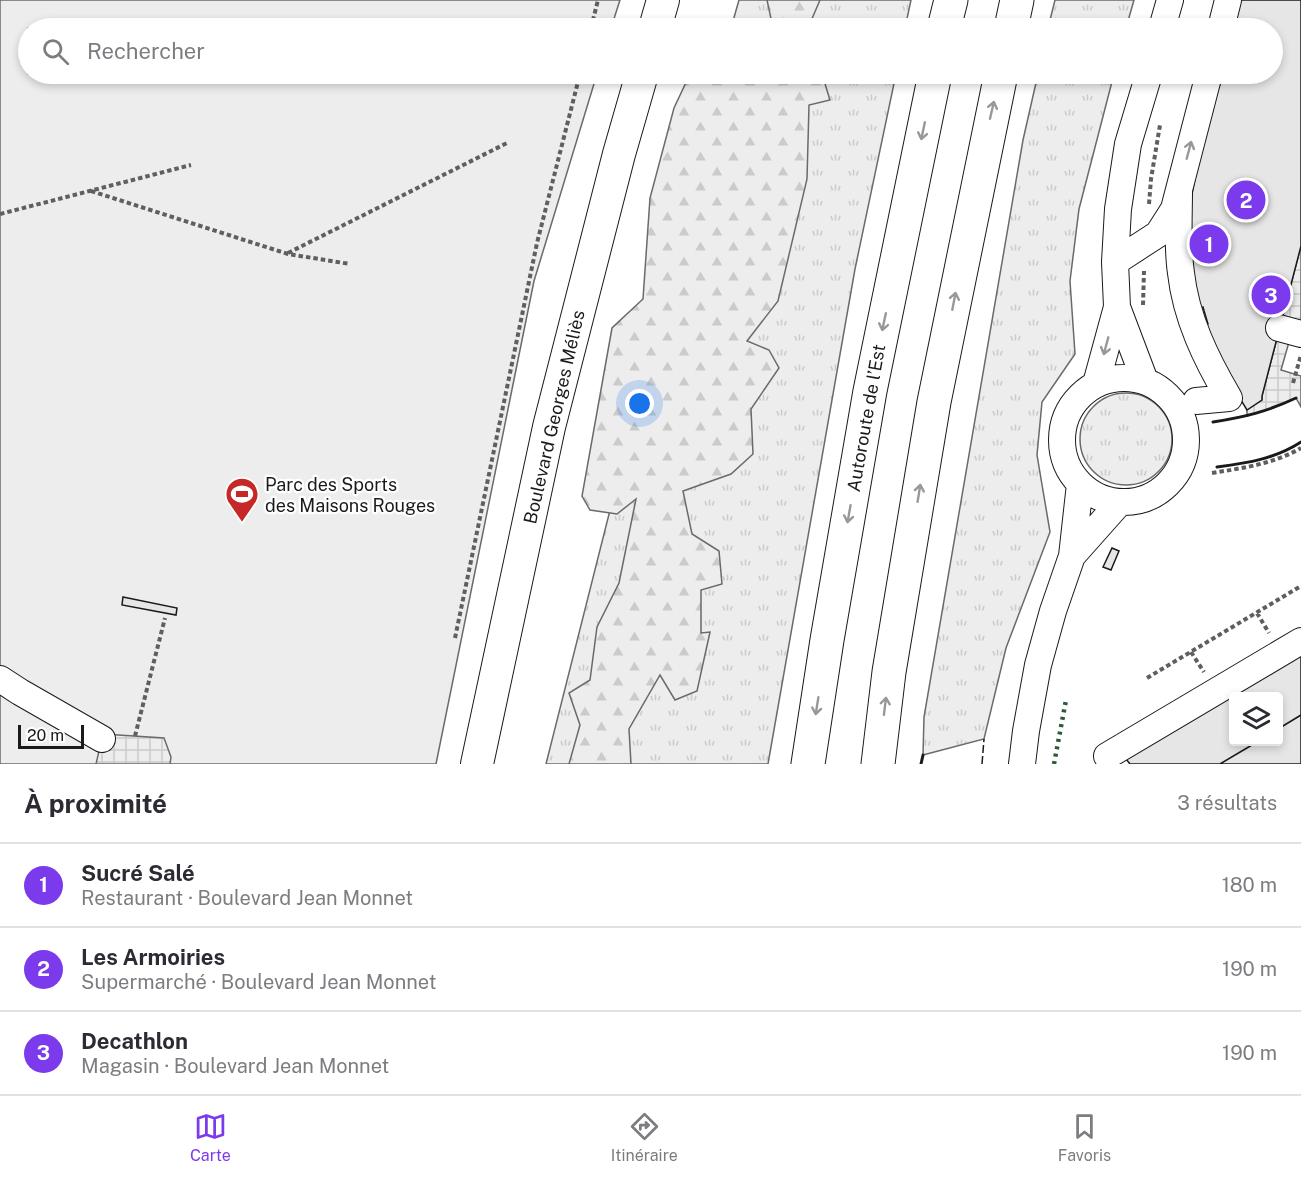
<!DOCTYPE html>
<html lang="fr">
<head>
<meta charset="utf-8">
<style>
	:root { --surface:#fff; --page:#f7f7f7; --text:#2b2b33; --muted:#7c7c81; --line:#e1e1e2; --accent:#7c3aed }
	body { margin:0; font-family:"Public Sans",sans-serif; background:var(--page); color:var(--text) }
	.controls { position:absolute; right:18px; bottom:18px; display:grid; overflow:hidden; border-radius:6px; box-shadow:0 3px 9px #0003 }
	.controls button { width:54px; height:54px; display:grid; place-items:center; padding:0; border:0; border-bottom:2px solid var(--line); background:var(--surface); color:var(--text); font:30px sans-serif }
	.scale { position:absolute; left:18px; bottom:15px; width:66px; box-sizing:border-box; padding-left:6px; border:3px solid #1a1a1a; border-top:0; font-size:16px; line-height:21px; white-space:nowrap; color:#1a1a1a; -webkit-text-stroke:4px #fff; paint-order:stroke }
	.you { position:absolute; left:640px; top:404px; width:21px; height:21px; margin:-15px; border:4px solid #fff; border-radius:50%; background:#1a73e8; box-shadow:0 0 0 9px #1a73e833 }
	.badge { display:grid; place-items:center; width:39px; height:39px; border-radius:50%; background:var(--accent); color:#fff; font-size:20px; font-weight:700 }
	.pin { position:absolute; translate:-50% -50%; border:3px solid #fff; box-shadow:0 2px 6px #0006 }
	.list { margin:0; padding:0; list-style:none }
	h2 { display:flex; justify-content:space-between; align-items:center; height:78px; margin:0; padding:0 24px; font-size:26px }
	h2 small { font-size:20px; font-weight:400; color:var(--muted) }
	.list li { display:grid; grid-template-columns:39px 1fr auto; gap:18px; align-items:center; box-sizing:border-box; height:84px; padding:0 24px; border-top:2px solid var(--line) }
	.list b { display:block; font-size:22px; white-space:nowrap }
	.list p { margin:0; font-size:20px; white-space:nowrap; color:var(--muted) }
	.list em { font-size:20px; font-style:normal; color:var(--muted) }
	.icon { flex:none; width:33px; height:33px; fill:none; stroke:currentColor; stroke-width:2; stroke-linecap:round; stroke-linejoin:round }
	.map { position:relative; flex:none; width:1301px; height:764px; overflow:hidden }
	.search { position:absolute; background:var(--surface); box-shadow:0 3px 9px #0003; left:18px; right:18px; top:18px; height:66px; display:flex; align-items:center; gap:15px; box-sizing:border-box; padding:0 21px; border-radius:33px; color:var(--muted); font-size:22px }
	.sheet { height:330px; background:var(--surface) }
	nav { display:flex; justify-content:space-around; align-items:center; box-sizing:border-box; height:84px; border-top:2px solid var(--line); background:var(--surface); font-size:16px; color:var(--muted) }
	nav a { display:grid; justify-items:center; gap:3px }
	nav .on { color:var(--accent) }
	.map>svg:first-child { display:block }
	.grass { fill:url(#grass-tufts); stroke:#6a6a6a; stroke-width:1.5 }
	.forest { fill:url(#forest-firs); stroke:#6a6a6a; stroke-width:1.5 }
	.built { fill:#ededed; stroke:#6a6a6a; stroke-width:1.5 }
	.plaza { fill:url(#plaza-grid); stroke:#6a6a6a; stroke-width:1.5 }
	.building { fill:#e6e6e6; stroke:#1a1a1a; stroke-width:1.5 }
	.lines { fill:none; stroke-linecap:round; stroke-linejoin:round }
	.minor-casing { stroke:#1a1a1a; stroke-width:28 }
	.major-casing { stroke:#1a1a1a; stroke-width:34 }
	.highway-casing { stroke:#1a1a1a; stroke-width:35 }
	.path { stroke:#5f5f5f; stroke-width:4; stroke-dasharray:4.5 3; stroke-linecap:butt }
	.minor { stroke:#fff; stroke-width:26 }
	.major { stroke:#fff; stroke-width:32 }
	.highway { stroke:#fff; stroke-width:33 }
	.hedge { stroke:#2b5a34; stroke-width:4.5; stroke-dasharray:3 4.5; stroke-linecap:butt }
	.fence { stroke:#1a1a1a; stroke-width:1.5; stroke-dasharray:8 3; stroke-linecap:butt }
	.wall { stroke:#1a1a1a; stroke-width:3 }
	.oneway { stroke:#989898 }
	.labels { text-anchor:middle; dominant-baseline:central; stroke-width:4.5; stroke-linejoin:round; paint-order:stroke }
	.street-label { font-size:18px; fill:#1a1a1a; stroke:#fff }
	.poi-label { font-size:18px; fill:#1a1a1a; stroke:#fff; text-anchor:start }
</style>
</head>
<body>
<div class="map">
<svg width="1301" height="764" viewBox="0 0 1301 764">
	<defs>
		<pattern id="grass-tufts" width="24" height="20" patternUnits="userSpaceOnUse" patternTransform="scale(1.5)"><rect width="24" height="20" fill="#ededed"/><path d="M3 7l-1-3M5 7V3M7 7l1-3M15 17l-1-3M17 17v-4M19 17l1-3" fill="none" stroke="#cbcbcb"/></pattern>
		<pattern id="forest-firs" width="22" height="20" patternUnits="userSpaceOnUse" patternTransform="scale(1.5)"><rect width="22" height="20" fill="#ededed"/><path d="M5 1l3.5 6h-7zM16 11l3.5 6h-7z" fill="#cbcbcb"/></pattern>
		<pattern id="plaza-grid" width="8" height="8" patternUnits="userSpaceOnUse" patternTransform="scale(1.5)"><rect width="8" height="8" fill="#ededed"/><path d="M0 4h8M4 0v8" fill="none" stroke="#cbcbcb"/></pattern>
	</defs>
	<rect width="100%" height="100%" fill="#fff"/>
	<path class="grass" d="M739,0H911L905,28H731Z
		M1055,0H1134L1126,28H1048Z
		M720,74H896L855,269L768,764H546Z
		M1038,74H1114L1079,209L1070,281L1075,354L1042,402L1037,455L1050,532L1006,648L984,739L923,755L924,717L1023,140Z
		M1080 439a46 46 0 1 1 92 0a46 46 0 1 1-92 0Z"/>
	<path class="forest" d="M767,0H820L808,28H773Z
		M690,74H822L830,100L809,105L807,179L778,301L747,341L769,350L779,368L751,409L753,454L731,474L683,491L692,534L719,551L722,584L701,590V633L710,632L697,691L675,700L660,675L629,729L631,764H569L580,725L569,693L590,680L597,627L619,583L636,499L617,514L590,510L582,496L612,328L643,299L650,198L674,108Z"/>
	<path class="built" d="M0,0H620L611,28H28V74H597L534,281L436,764H0Z"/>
	<path class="plaza" d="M1301,246V338L1291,335L1281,370L1301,376V407L1296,398L1273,408L1247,416V410L1262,399V396Z
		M103,734L164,738L171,757L170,764H96Z"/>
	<path class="building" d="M1236,0H1301V246L1262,396V400L1247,410L1231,384L1204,326L1208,324L1203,307L1199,309L1193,289L1189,209L1201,148L1215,87H1219L1223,74H1272V28H1229Z
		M1112,548L1119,551L1111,570L1103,567Z
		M123,597L177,608L176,615L122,605Z
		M1301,655V715L1278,729V696H1234V742H1257L1220,764H1130L1126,759Z
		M1301,715V764H1220L1257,742H1278V729Z"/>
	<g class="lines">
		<g class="minor-casing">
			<path id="minor" d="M1162,28L1170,0
				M1221,28L1228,0
				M1179,190C1179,217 1177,247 1181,273C1186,318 1206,359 1229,398L1196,401
				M1115,262L1158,234L1174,209L1209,74
				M1279,328L1301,334
				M1062 440a62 62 0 1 1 124 0a62 62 0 1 1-124 0Z
				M1145,381L1117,307L1115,262L1118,209L1128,144L1149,74
				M1096,384L1117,307
				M1072,556L1120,502
				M0,679L20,692L102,739
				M1107,756L1301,641
				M1022,764L1026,731L1038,665L1053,611L1072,556L1080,484"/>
		</g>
		<g class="major-casing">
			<path id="major" d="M655,28L663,0
				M477,764L549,427L619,154L642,74"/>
		</g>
		<g class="highway-casing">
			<path id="highway" d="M944,28L951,0
				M1011,28L1017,0
				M808,764L827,640L870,391L935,74
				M878,764L889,672L934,402L1001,74"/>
		</g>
		<path class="path" d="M591,28L598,0
			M91,191L288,254L350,264
			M1149,204L1151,179L1160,125
			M0,214L191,165
			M288,253L509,142
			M1143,305L1144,271
			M1293,383L1301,355
			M1212,473C1243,468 1273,464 1301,448
			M1257,613L1269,633
			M455,638L537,243L580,74
			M1191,652L1204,672
			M1147,678L1301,586
			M135,736L165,618"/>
		<use href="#minor" class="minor"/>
		<use href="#major" class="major"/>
		<use href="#highway" class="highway"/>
		<path class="hedge" d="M1054,764L1066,700"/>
		<path class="fence" d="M982,764L984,739"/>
		<path class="wall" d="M1213,422C1245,417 1266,412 1296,398
			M1217,467C1247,463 1275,459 1301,442
			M921,764L923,755"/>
	</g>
	<defs><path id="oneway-shaft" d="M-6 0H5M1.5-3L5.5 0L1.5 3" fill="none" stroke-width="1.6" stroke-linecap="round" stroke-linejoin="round" transform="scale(1.5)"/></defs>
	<g class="oneway">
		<use href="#oneway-shaft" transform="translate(992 110) rotate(-77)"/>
		<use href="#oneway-shaft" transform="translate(923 131) rotate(102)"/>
		<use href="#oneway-shaft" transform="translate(1189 150) rotate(-75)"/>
		<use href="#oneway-shaft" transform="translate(954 301) rotate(-79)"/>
		<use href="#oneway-shaft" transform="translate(884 322) rotate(102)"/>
		<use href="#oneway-shaft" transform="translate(1106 346) rotate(105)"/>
		<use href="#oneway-shaft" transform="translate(919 493) rotate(-81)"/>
		<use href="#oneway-shaft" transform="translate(849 514) rotate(100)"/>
		<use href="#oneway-shaft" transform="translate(817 706) rotate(99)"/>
		<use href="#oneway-shaft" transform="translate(885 706) rotate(-83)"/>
	</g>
	<defs>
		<g id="stadium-pin" transform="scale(1.725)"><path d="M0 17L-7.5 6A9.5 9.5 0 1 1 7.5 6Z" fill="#c62828" stroke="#fff"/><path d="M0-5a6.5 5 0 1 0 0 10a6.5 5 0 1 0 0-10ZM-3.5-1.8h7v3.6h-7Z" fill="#fff"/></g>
	</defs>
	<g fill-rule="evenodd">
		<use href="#stadium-pin" x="242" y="494"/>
	</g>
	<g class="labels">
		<g class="street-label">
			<text transform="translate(554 417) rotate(-77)">Boulevard Georges Méliès</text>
			<text transform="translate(866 418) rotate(-80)">Autoroute de l’Est</text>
		</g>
		<g class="poi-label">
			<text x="265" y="484">Parc des Sports<tspan x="265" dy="21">des Maisons Rouges</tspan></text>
		</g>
	</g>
</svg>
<div class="controls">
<button><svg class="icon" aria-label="layers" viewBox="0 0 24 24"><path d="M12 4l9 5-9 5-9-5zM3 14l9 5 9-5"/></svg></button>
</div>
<div class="scale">20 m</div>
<div class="you"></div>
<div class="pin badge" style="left:1209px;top:244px">1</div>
<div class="pin badge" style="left:1246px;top:200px">2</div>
<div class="pin badge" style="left:1271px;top:295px">3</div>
<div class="search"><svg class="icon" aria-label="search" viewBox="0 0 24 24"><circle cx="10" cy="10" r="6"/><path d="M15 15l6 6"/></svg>Rechercher</div>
</div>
<section class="sheet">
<h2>À proximité<small>3 résultats</small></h2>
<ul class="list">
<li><span class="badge">1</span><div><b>Sucré Salé</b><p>Restaurant · Boulevard Jean Monnet</p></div><em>180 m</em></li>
<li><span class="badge">2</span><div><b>Les Armoiries</b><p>Supermarché · Boulevard Jean Monnet</p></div><em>190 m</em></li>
<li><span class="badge">3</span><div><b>Decathlon</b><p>Magasin · Boulevard Jean Monnet</p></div><em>190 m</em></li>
</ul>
</section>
<nav>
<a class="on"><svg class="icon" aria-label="map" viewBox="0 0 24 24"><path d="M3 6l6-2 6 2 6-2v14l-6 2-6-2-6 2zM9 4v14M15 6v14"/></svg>Carte</a>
<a><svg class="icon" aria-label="directions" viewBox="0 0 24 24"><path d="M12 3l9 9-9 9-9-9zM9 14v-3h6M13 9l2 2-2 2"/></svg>Itinéraire</a>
<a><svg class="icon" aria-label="saved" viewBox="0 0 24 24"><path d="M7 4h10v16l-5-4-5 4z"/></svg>Favoris</a>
</nav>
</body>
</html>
